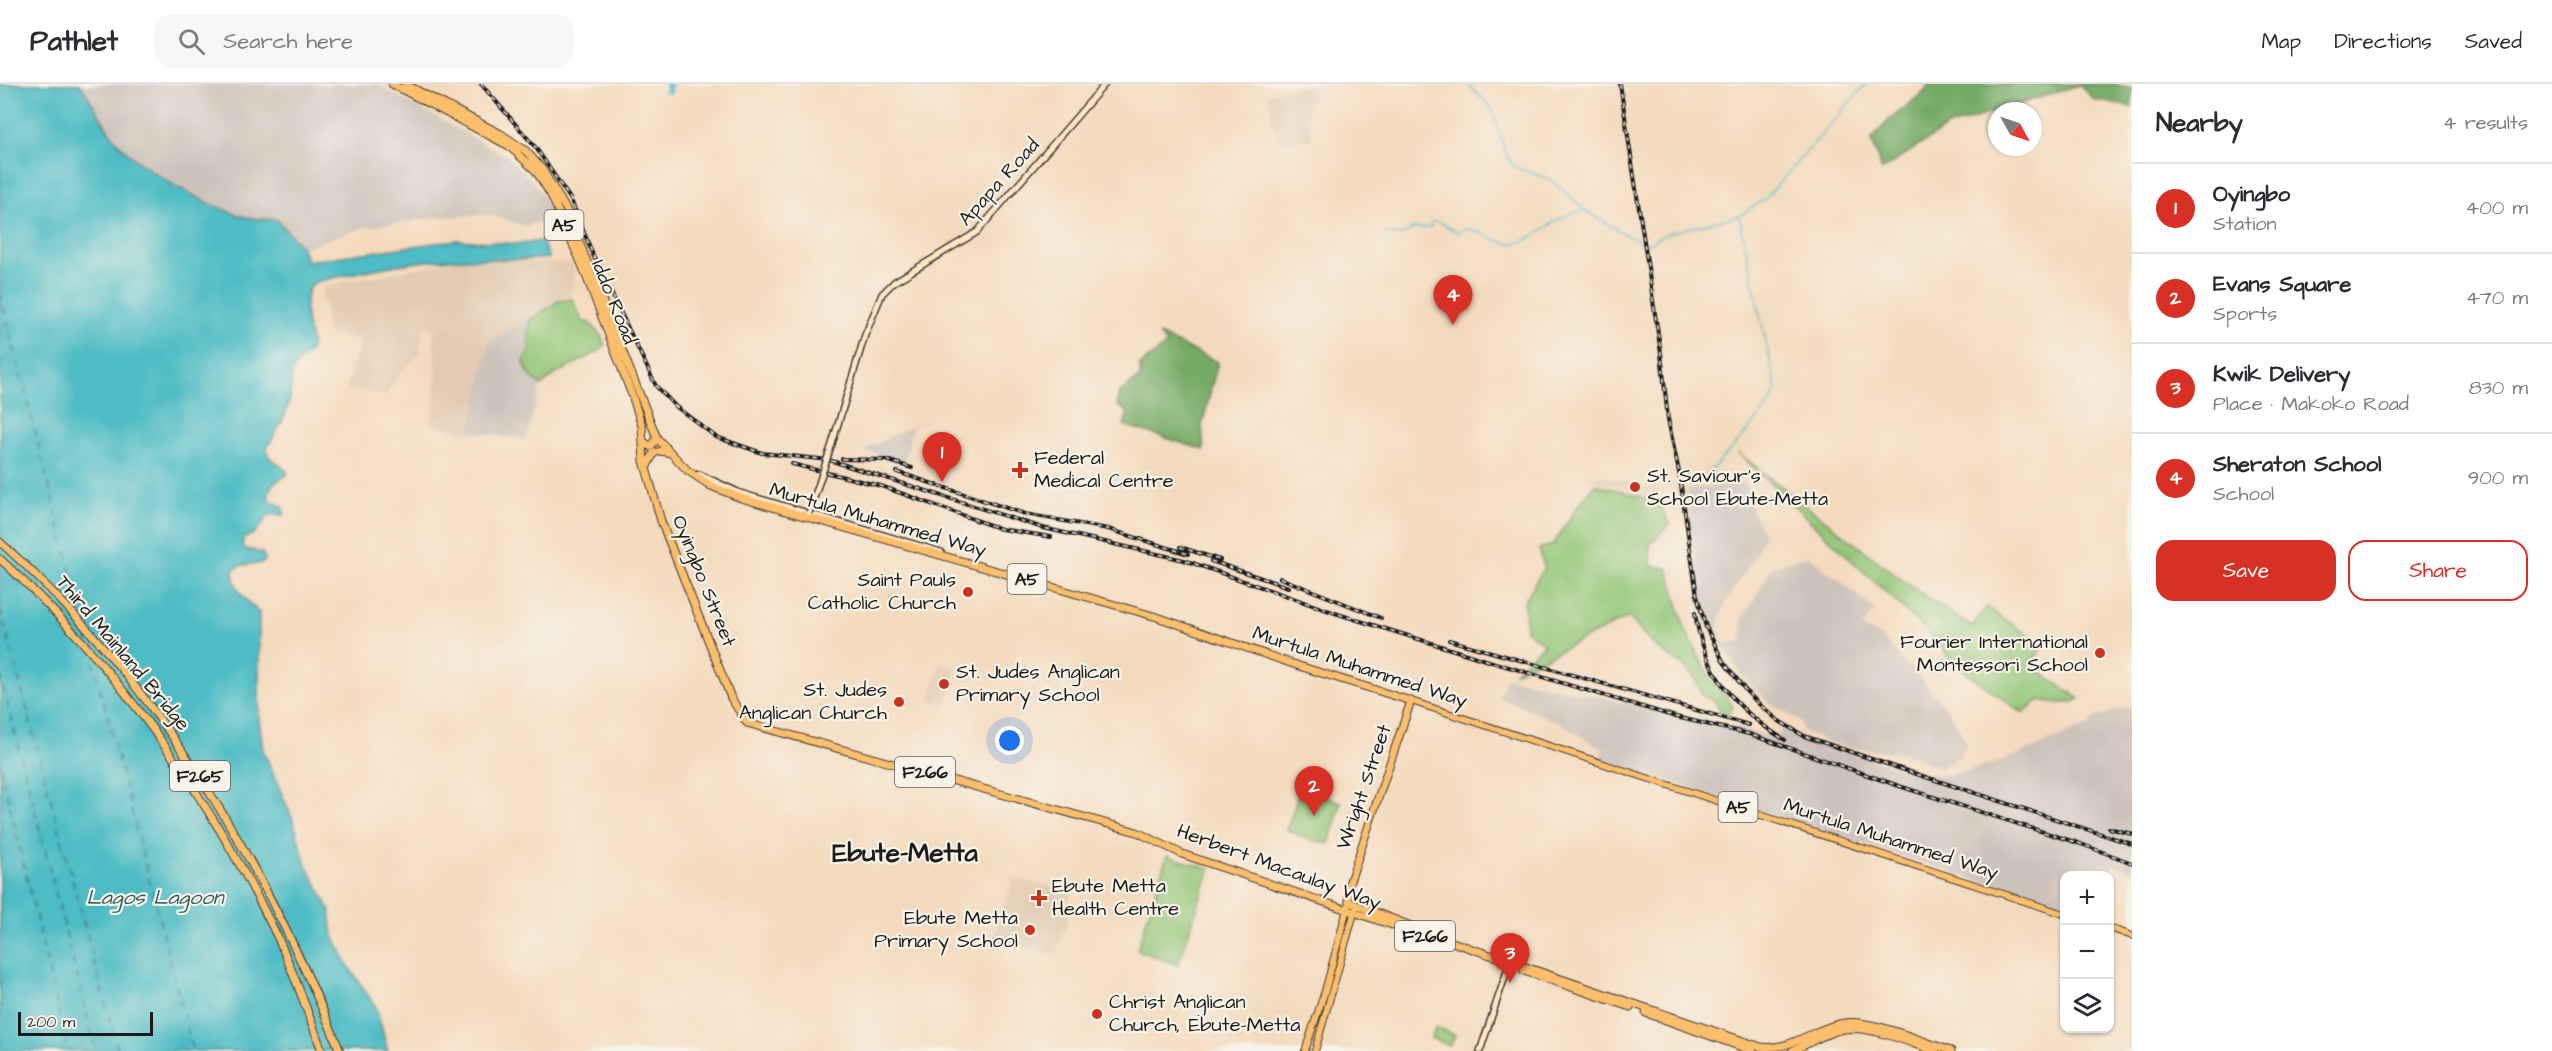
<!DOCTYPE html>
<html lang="en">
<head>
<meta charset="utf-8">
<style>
	:root { --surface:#fff; --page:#f7f7f7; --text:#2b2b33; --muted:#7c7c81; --line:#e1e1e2; --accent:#d93025 }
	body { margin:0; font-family:"Architects Daughter",sans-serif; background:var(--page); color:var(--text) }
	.controls { position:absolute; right:18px; bottom:18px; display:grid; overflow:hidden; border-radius:12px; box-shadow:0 2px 4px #0004 }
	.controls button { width:54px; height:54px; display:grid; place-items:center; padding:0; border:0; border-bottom:2px solid var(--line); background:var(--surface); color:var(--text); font:30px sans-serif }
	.compass { position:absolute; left:1988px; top:18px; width:54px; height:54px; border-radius:50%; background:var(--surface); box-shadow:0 2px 4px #0004; rotate:130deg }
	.scale { position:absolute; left:18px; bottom:15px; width:135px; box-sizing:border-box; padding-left:6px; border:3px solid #1c1c1c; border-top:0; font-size:16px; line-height:21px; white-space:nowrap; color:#1c1c1c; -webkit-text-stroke:4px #f7f3e8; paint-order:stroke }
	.you { position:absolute; left:1010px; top:657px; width:21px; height:21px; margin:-15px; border:4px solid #fff; border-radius:50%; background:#1a73e8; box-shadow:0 0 0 9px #1a73e833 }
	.badge { display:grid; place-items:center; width:39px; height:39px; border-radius:50%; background:var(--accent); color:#fff; font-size:20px; font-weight:700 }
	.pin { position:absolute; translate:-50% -50px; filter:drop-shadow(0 2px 3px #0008) }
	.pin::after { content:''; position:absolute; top:32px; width:21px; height:18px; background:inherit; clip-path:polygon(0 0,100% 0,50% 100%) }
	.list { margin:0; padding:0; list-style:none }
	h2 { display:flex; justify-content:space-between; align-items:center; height:78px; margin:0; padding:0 24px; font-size:26px }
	h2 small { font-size:20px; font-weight:400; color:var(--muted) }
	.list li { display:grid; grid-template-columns:39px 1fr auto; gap:18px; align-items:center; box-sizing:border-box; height:90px; padding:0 24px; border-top:2px solid var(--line) }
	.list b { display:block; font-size:22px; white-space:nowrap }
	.list p { margin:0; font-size:20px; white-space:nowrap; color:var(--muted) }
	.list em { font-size:20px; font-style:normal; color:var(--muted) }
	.actions { display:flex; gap:12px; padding:18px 24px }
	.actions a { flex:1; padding:14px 0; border:2px solid var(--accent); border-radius:18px; text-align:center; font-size:21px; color:var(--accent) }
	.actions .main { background:var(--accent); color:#fff }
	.icon { flex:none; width:33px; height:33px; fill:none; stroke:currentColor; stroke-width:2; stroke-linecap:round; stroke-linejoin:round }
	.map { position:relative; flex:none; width:2132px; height:967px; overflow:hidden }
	header { display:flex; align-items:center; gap:36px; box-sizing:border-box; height:84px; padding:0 30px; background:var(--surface); border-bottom:2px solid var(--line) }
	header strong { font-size:28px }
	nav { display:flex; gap:33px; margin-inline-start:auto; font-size:21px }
	.search { width:420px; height:54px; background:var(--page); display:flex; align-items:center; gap:15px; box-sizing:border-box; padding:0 21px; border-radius:18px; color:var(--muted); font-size:22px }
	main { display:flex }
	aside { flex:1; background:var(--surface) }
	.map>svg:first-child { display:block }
	.built { fill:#e2cbb2 }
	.industrial { fill:#cdc2b9 }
	.green { fill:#90c475; stroke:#567048; stroke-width:1.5 }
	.forest { fill:#74aa66; stroke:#486341; stroke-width:1.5 }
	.water { fill:#4ebcc5; stroke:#356c70; stroke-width:1.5 }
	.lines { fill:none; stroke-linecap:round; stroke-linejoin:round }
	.stream { stroke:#4ebcc5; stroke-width:1.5 }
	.river { stroke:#4ebcc5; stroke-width:8 }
	.ferry { stroke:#305c60; stroke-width:1.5; stroke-dasharray:8 6; stroke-linecap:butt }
	.secondary-casing { stroke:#3c3834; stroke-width:8 }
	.primary-casing { stroke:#3c3834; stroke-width:8 }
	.highway-casing { stroke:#3c3834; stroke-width:9 }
	.secondary { stroke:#fde5c5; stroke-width:5 }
	.primary { stroke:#fabe6d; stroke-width:6 }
	.highway { stroke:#fabe6d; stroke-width:7 }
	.rail-casing { stroke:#1c1c1c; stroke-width:4 }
	.rail { stroke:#f7f3e8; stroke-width:1.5; stroke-dasharray:4.5; stroke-linecap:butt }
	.secondary-bridge-casing { stroke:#3c3834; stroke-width:8; stroke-linecap:butt }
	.secondary-bridge { stroke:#fde5c5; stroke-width:5 }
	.poi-dot { fill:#c8321e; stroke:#f7f3e8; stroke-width:2 }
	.labels { text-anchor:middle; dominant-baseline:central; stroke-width:4.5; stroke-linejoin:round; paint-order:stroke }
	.shield { fill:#f7f3e8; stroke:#5e5c59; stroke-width:1.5 }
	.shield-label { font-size:18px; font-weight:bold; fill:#1c1c1c }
	.street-label { font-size:20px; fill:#1c1c1c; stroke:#f7f3e8 }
	.poi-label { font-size:20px; fill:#1c1c1c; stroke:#f7f3e8; text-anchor:start }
	.water-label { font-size:21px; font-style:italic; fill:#305c60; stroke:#f7f3e8 }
	.district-label { font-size:26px; font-weight:bold; fill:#1c1c1c; stroke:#f7f3e8 }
</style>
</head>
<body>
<header>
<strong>Pathlet</strong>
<div class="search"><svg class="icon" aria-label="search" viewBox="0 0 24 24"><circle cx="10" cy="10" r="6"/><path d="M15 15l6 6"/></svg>Search here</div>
<nav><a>Map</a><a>Directions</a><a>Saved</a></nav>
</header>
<main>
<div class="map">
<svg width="2132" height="967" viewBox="0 0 2132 967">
	<rect width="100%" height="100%" fill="#f7f3e8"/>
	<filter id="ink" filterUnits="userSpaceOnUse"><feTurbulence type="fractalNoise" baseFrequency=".0167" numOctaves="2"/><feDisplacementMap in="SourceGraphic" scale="12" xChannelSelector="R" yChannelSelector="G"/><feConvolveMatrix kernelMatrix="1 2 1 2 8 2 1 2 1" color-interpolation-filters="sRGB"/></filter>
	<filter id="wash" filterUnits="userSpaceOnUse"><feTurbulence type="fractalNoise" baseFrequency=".008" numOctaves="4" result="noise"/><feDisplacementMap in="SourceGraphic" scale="24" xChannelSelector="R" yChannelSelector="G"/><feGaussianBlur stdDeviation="1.35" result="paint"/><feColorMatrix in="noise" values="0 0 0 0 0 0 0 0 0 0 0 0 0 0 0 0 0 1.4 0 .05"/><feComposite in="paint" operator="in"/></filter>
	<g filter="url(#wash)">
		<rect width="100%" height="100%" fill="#f4dabd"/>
		<path class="built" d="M1312,1L1313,16L1306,18L1313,55L1276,57L1268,10Z
			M461,176L571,179L574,185L571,212L557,215L489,259L470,348L432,341L436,294L433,244L423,246L420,270L400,290L386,312L347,305L360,256L327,249L322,202Z
			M1599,391L1664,406L1644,411L1586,394Z
			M940,579L957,584L946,621L930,616Z
			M1013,794L1072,808L1067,838L1056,871L994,854Z"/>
		<path class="industrial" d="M79,0H376L508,73L533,98L550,120L554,134L525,142L490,131L440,133L362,144L302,164L277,136L247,134L212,121L159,90L122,63L105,43L96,24Z
			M528,234V263L524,276L528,288L541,300L526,355L470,348L489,259Z
			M945,326L912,343L904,379L863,366Z
			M1746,399L1752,426L1764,451L1755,473L1727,515L1719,537L1718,553L1723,559L1742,557L1743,535L1772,483L1808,471L1876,526L1862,543L1883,554L1899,574L1915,588L1948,626L1967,659L1960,672L1941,684L1905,669L1848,664L1825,657L1803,647L1801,638L1768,618L1741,591L1724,563L1719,560L1707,543L1701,520L1686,406Z
			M1506,593L1742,644L1776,655L1782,643L1834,668H1848L1916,689L1939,692L1968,687L2004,676L2089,641L2096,633L2132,621V787L2113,781L2109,791L2064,792V823L2045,814H2033L1599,675L1604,666L1560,639L1499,613Z"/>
		<path class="green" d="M572,215L583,238H589L600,250L605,261L598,268L557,289L541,302L529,290L524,278L529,265V236L558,217Z
			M1738,369L1906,499L1972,543L1986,523L2043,561L2030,582L2080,615C2066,622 2054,618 2039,616L2024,629L2017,625L1955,580L1929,549Z
			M1595,400L1656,417L1670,440L1650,460L1651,482L1668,484L1685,545L1708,590L1733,622L1731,628L1721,630L1715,618L1702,611C1691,578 1676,581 1654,561C1645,553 1637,542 1629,533L1513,589L1544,560L1526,546L1524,518L1544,483L1539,465L1553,461L1575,426Z
			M1300,705L1341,718L1329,760L1307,755L1287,745Z
			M1167,772L1210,785L1178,881L1137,866Z
			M1436,943L1455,951L1450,962L1431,954Z"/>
		<path class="forest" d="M1929,0H2116L2132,5V23L2094,16L2079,1L1947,43L1882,86L1871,56L1888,37L1925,7Z
			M1159,251L1218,278L1202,342L1204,366L1124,341L1128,328L1117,321L1120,308L1140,293V281L1167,260Z"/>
		<path class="water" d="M0,0H79C95,19 103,43 120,61C146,88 209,123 245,133C255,136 267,135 277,136L302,164L307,177L457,156L520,160L542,157L549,174C512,178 476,173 439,176C397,179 356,189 315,198C302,208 305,231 308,246C310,251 313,259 311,265C308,273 297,276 294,285C289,298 292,311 288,323C284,337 274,351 267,364L268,372L287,387V391L273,399L268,411L271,417L283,423L285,431H269L255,449L243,455V464L262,469L265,474L264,478C254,482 240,478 233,486C233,506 247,516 259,529V635L263,666L293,736L306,780L330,826L333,852L349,883L376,923L388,967H0Z"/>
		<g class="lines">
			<path class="stream" d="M1467,0L1491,23L1506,70L1514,83L1550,95L1586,127L1630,153L1646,160L1668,149L1739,132L1764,116L1866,0
				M1384,150L1403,151L1417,143L1419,145L1431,143L1432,137L1441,139L1459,149L1464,145C1482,144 1498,163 1517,159C1540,154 1557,128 1585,127
				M1697,401C1718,377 1767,333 1776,305L1739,132"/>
			<path class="river" d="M668,0V6"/>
			<path class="ferry" d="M0,209L83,536
				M0,525L118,967
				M87,550L90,562
				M93,576L193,967
				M0,590L96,967
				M0,681L68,967"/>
		</g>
	</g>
	<g filter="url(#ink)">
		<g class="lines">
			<g class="secondary-casing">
				<path id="secondary" d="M832,360L865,251L882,210L894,198L977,148L1105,0
					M699,390L740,409L941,468
					M1480,967L1509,881"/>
			</g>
			<g class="primary-casing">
				<path id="primary" d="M1411,617L2064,830
					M2110,844L2132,852
					M1305,967L1325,907L1348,821
					M1315,967L1355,826"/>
			</g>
			<g class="highway-casing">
				<path id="highway" d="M392,0L509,62L536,87L551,111L582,181L633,314L642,342L644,377L661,437L731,614L747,639L1137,748L1182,770L1392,841
					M405,0L501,50L526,67L542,85L566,125L657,354L687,386L711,402L741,414L1157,533L1299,582L1411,617L1348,803L1349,818L1452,858L1761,963C1792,967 1815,943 1844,939C1872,935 1923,958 1951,967
					M643,357L651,363L657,354
					M647,382L654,369L661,367L671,369
					M0,458C156,596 263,776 340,967
					M0,475C116,580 209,712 277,852C294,889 308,928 322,967
					M1524,887L1630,923
					M1646,929L1753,967
					M1792,967C1808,960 1826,948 1844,945C1871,941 1910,959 1935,967"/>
			</g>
			<use href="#secondary" class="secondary"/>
			<use href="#primary" class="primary"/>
			<use href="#highway" class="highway"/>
			<g class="rail-casing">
				<path id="rail" d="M481,0L536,64L571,116L593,171L656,302L675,322L716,353L762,369L829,376L1043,444L1184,476L1338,530L1492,578L1676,633L1749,650L1899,702L2081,760L2132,779
					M1620,0L1661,269L1668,335L1679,388L1697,512L1706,543L1723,577L1746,607L1760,621L1779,637L1804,652L1901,685L2132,760
					M842,375L886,376L912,384
					M792,380L881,402L1001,445L1051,453
					M897,388L1025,430L1108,445L1188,470
					M1180,463L1220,476
					M1211,477L1288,503
					M1280,494L1381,534
					M1695,529C1704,588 1734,625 1785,656
					M1449,556L1749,641
					M2109,744L2132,750"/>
			</g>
			<use href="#rail" class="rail"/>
			<g class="secondary-bridge-casing">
				<path id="secondary-bridge" d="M809,429L832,360"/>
			</g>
			<use href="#secondary-bridge" class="secondary-bridge"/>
		</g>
	</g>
	<g class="poi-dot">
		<path d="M1017 377h6v6h6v6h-6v6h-6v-6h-6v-6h6z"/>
		<circle cx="1635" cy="403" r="6"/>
		<circle cx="968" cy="508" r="6"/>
		<circle cx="2100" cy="569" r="6"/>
		<circle cx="944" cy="600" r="6"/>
		<circle cx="899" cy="618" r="6"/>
		<path d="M1036 805h6v6h6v6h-6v6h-6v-6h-6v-6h6z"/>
		<circle cx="1030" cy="846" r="6"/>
		<circle cx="1097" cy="930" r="6"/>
	</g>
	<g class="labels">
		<g class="shield">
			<rect x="544.5" y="126" width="39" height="30" rx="4.5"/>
			<rect x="1007.5" y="480" width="39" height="30" rx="4.5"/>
			<rect x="895" y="673" width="60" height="30" rx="4.5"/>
			<rect x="170" y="677" width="60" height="30" rx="4.5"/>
			<rect x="1718.5" y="708" width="39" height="30" rx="4.5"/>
			<rect x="1395" y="837" width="60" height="30" rx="4.5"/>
		</g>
		<g class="shield-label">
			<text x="564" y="141">A5</text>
			<text x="1027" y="495">A5</text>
			<text x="925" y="688">F266</text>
			<text x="200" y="692">F265</text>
			<text x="1738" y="723">A5</text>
			<text x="1425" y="852">F266</text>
		</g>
		<g class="street-label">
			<text transform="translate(999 98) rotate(-48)">Apapa Road</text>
			<text transform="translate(614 218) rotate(68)">Iddo Road</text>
			<text transform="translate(878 436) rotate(16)">Murtula Muhammed Way</text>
			<text transform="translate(704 497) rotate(68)">Oyingbo Street</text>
			<text transform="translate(123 569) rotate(50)">Third Mainland Bridge</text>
			<text transform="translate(1360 583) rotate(18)">Murtula Muhammed Way</text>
			<text transform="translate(1364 703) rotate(-71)">Wright Street</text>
			<text transform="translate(1891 755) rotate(18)">Murtula Muhammed Way</text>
			<text transform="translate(1279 783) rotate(20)">Herbert Macaulay Way</text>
		</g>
		<g class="poi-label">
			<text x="1034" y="374">Federal<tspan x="1034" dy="23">Medical Centre</tspan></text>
			<text x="1647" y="392">St. Saviour's<tspan x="1647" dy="23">School Ebute-Metta</tspan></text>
			<text x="956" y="496" text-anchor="end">Saint Pauls<tspan x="956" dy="23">Catholic Church</tspan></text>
			<text x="2088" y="558" text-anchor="end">Fourier International<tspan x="2088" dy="23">Montessori School</tspan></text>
			<text x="956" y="588">St. Judes Anglican<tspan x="956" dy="23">Primary School</tspan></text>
			<text x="887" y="606" text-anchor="end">St. Judes<tspan x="887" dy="23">Anglican Church</tspan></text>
			<text x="1052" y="802">Ebute Metta<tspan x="1052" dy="23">Health Centre</tspan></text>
			<text x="1018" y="834" text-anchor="end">Ebute Metta<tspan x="1018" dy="23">Primary School</tspan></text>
			<text x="1109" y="918">Christ Anglican<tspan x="1109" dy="23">Church, Ebute-Metta</tspan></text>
		</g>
		<g class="water-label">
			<text x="155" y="813">Lagos Lagoon</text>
		</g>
		<g class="district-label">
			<text x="905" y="769">Ebute-Metta</text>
		</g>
	</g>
</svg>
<div class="controls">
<button>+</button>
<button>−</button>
<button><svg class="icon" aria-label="layers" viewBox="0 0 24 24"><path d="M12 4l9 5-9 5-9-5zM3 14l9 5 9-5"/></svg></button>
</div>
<svg class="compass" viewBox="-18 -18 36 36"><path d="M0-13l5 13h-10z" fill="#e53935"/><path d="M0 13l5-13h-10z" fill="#7c7c81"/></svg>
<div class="scale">200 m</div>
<div class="you"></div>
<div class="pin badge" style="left:942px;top:398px">1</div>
<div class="pin badge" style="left:1314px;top:732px">2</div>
<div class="pin badge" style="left:1510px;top:899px">3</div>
<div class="pin badge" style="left:1453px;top:241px">4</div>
</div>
<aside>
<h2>Nearby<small>4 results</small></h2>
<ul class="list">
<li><span class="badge">1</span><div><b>Oyingbo</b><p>Station</p></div><em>400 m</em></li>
<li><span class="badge">2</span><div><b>Evans Square</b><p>Sports</p></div><em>470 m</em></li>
<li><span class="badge">3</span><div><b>Kwik Delivery</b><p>Place · Makoko Road</p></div><em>830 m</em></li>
<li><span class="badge">4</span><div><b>Sheraton School</b><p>School</p></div><em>900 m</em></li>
</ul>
<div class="actions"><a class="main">Save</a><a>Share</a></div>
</aside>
</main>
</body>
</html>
